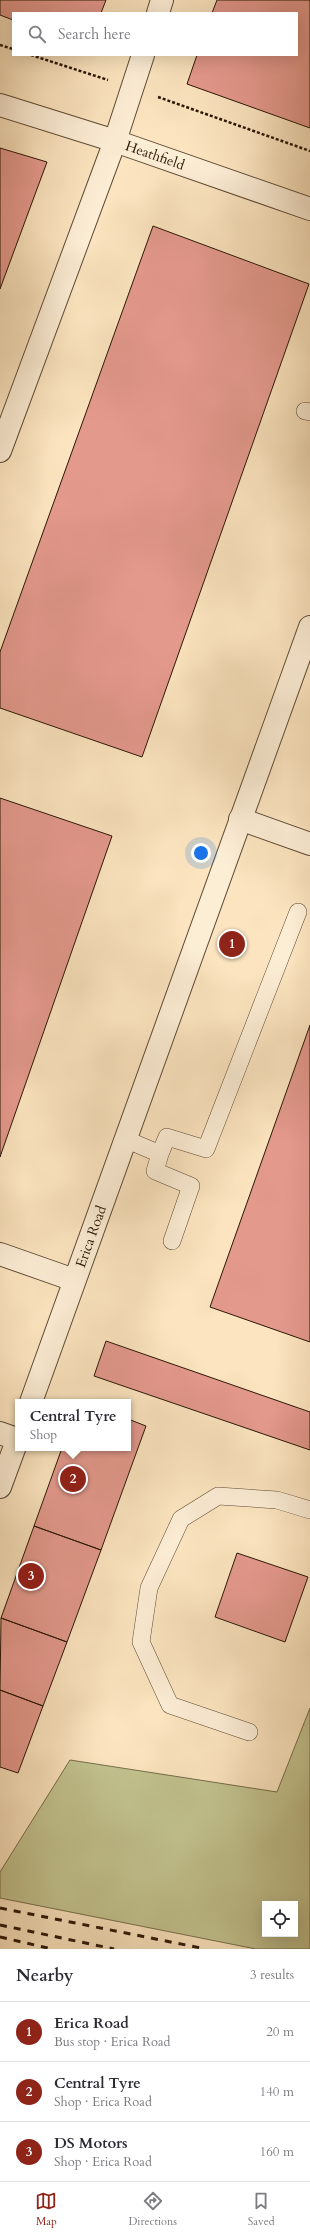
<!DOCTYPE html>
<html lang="en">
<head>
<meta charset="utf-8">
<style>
	:root { --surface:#fff; --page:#f2f2f3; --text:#2b2b33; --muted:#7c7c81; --line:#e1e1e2; --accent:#8f2418 }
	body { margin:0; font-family:Cardo,serif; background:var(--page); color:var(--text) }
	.controls { position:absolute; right:12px; bottom:12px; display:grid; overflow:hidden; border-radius:0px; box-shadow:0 4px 16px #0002 }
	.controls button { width:36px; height:36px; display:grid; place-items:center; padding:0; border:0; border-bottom:1px solid var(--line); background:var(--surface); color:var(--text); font:20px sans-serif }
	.you { position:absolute; left:201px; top:853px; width:14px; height:14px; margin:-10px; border:3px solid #fff; border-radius:50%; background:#1a73e8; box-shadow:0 0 0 6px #1a73e833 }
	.badge { display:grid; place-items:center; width:26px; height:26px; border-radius:50%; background:var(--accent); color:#fff; font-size:13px; font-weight:700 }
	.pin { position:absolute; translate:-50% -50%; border:2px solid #fff; box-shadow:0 1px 4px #0006 }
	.popup { position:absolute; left:15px; top:1399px; width:116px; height:52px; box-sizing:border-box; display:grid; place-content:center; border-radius:0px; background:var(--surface); filter:drop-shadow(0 1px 3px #0005); font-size:13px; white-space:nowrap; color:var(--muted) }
	.popup b { font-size:15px; color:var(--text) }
	.popup::after { content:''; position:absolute; left:50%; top:100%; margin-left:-8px; border:8px solid transparent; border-top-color:var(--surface) }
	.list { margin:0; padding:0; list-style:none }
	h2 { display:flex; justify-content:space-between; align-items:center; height:52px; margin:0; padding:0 16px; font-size:17px }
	h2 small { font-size:13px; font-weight:400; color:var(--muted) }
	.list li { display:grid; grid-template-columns:26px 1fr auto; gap:12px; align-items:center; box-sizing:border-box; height:60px; padding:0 16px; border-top:1px solid var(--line) }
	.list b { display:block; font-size:15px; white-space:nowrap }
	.list p { margin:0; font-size:13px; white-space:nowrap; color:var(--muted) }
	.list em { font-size:13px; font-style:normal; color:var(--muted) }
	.icon { flex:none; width:22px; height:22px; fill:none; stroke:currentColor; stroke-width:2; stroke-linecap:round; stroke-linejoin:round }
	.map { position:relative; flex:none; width:310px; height:1949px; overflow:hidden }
	.search { position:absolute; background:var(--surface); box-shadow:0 4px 16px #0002; left:12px; right:12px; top:12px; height:44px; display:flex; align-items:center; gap:10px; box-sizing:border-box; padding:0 14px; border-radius:0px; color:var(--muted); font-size:15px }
	.sheet { height:232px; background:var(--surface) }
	nav { display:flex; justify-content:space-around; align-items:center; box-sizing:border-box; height:56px; border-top:1px solid var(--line); background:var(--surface); font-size:11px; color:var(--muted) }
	nav a { display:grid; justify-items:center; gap:2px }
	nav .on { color:var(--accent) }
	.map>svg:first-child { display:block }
	.green { fill:#c2c38f; stroke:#766d4a; fill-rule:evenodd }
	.building { fill:#e4998d; stroke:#2a1706 }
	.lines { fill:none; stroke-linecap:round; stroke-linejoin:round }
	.lane-casing { stroke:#5e4a34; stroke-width:18 }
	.street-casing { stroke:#5e4a34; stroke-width:24 }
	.path { stroke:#2a1706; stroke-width:2.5; stroke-dasharray:3 2; stroke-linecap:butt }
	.lane { stroke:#fcedd5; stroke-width:17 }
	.street { stroke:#fcedd5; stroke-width:22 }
	.rail { stroke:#2a1706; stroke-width:3; stroke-dasharray:7 7; stroke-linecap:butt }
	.labels { text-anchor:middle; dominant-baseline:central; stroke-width:3; stroke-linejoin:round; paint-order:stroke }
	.street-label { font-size:14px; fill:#2a1706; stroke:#fcedd5 }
</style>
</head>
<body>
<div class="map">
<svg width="310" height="1949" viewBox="0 0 310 1949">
	<rect width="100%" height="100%" fill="#fbe4bf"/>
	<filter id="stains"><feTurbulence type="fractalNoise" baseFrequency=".005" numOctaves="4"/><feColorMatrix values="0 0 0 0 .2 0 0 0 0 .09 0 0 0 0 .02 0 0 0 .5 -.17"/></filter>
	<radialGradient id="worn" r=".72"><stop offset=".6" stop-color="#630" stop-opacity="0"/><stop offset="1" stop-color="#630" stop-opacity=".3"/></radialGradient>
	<path class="green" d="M310,1708V1949H256L0,1898V1872L70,1760L277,1792ZM265,1904H295V1934H265Z"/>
	<path class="building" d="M0,0H106L101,13H13V20L0,15Z
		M217,0H310V128L187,84L197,55H297V13H212Z
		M0,148L47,162L0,289Z
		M153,226L309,284L142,757L0,708V652Z
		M0,798L112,836L0,1157Z
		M310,1025V1342L210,1307Z
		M106,1341L310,1412V1450L94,1376Z
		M128,1419L146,1426L101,1550L34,1526L62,1448H128Z
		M34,1526L101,1550L67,1642L1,1618Z
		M237,1553L308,1577L285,1642L215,1617Z
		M1,1618L67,1642L43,1706L0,1690Z
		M0,1690L43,1706L18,1773L0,1767Z"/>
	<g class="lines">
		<g class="lane-casing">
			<path id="lane" d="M305,411L310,412
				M125,1139L160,1154L167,1137L206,1149L298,912
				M160,1154L155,1171L191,1186L172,1241
				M249,1732L170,1705L141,1642L149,1588L181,1519L218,1496L277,1500L310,1510"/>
		</g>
		<g class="street-casing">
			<g id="street">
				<path d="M158,13L162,0"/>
				<path id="s1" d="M0,105L115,141L310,209"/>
				<path d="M0,451L115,141L143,55"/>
				<path d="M240,819L310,844"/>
				<path d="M0,1254L74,1280"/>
				<path id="s2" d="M31,1402L310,627"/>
				<path d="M0,1433L17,1439"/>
				<path d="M0,1487L18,1438"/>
			</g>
		</g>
		<path class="path" d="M0,45L13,49
			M31,55L108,80
			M158,97L310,151"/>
		<use href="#lane" class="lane"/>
		<use href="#street" class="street"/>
		<path class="rail" d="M0,1908L206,1949
			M0,1925L114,1949
			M0,1937L52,1949"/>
	</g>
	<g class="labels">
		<g class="street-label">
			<text stroke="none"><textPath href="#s1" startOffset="163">Heathfield</textPath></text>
			<text stroke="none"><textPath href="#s2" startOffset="176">Erica Road</textPath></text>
		</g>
	</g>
	<rect width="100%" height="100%" filter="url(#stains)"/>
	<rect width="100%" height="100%" fill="url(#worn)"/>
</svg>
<div class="controls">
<button><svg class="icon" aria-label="locate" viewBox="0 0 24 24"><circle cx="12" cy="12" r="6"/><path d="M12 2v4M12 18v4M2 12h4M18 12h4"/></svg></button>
</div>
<div class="you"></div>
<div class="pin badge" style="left:232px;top:944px">1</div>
<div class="pin badge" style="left:73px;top:1479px">2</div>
<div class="popup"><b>Central Tyre</b>Shop</div>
<div class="pin badge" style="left:31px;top:1576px">3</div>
<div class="search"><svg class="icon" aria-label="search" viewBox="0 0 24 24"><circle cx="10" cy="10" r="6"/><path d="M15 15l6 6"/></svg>Search here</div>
</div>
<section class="sheet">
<h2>Nearby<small>3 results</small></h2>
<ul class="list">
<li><span class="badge">1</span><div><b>Erica Road</b><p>Bus stop · Erica Road</p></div><em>20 m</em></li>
<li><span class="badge">2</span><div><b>Central Tyre</b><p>Shop · Erica Road</p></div><em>140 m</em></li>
<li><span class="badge">3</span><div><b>DS Motors</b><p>Shop · Erica Road</p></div><em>160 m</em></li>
</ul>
</section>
<nav>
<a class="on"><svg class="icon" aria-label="map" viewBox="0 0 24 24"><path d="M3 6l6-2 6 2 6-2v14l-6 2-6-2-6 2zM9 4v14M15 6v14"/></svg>Map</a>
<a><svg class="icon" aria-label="directions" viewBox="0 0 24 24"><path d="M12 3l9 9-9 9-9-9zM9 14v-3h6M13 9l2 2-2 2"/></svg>Directions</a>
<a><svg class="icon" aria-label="saved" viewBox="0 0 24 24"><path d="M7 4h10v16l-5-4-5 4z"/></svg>Saved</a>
</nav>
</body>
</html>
